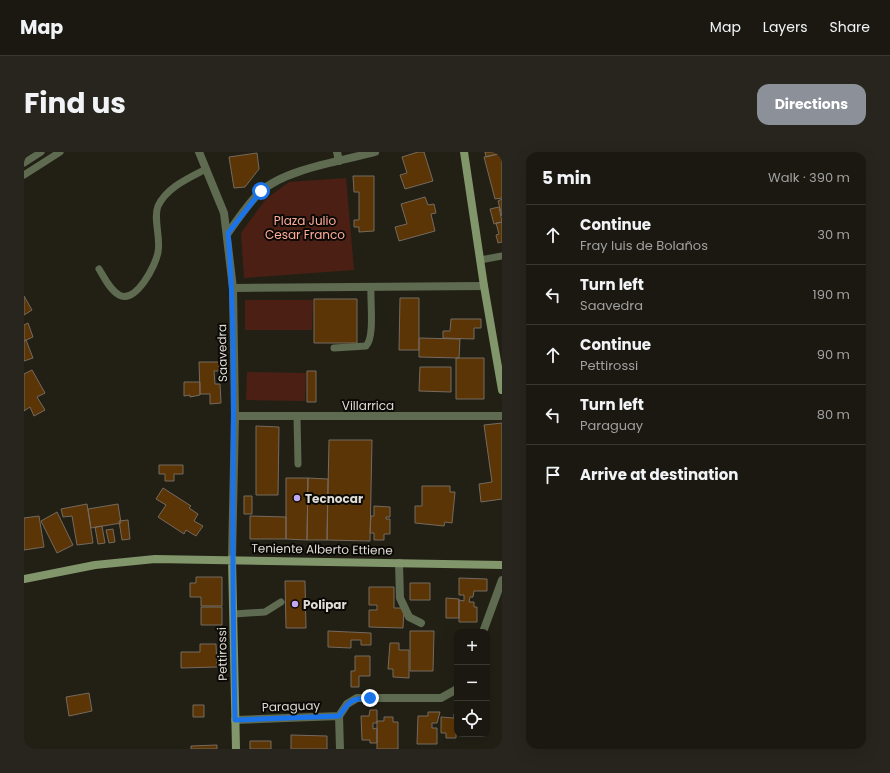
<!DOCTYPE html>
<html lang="en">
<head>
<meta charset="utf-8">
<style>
	:root { --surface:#1a1810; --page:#27251e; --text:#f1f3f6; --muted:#9fa09f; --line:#383730; --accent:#8c9099 }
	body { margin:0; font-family:Poppins,sans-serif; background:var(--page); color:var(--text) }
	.controls { position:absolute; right:12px; bottom:12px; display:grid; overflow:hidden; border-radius:8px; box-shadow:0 4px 16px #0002 }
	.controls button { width:36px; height:36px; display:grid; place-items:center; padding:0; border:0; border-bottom:1px solid var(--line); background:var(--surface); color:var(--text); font:20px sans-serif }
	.stop { position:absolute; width:12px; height:12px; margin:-9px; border:3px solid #1a73e8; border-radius:50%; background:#fff }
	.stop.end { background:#1a73e8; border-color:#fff; box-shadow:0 1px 4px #0008 }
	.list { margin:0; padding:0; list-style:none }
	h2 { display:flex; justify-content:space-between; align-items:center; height:52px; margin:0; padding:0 16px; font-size:17px }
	h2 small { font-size:13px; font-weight:400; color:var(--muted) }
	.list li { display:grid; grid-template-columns:26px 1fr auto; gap:12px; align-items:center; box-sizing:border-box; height:60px; padding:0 16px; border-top:1px solid var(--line) }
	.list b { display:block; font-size:15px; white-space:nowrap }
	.list p { margin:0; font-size:13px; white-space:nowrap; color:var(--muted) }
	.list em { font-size:13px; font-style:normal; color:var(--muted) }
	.icon { flex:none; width:22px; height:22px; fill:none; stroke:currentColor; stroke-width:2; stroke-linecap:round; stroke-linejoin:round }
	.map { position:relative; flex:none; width:478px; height:597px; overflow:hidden; border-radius:12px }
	header { display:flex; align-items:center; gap:24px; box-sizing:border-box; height:56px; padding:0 20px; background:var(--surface); border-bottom:1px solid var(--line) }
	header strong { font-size:19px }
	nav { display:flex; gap:22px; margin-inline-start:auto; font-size:14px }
	.intro { display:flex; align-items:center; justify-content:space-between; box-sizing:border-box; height:96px; padding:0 24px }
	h1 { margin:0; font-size:28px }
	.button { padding:10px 18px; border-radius:12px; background:var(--accent); color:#fff; font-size:14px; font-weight:700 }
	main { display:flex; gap:24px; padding:0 24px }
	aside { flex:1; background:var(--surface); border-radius:12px; box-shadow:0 4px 16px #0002 }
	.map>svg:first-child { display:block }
	.green { fill:#4c1f15 }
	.building { fill:#5b3505; stroke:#756a60 }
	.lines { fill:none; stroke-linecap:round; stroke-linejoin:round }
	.lane { stroke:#5e6b50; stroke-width:7 }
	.street { stroke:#5e6b50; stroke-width:8 }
	.secondary { stroke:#81966a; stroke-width:8 }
	.route { stroke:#1a73e8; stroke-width:5 }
	.poi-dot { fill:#c0a8f4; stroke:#0b0905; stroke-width:1.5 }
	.labels { text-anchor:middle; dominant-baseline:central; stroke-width:4; stroke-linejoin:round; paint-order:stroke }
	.park-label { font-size:12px; fill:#ffac99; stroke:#0b0905 }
	.street-label { font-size:12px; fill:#dedcd5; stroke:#0b0905 }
	.poi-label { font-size:12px; font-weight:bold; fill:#dedcd5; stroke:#0b0905; text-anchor:start }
</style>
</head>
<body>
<header>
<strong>Map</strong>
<nav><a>Map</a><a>Layers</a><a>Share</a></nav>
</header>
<div class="intro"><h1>Find us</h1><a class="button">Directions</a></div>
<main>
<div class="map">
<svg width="478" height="597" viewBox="0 0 478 597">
	<rect width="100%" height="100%" fill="#222015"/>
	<path class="green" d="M322,26L330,118L220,126L217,81L242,47L265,30Z
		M221,148H289L288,178H221Z
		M223,220L282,221L281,249L222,248Z"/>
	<path class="building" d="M394,0H400L409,29L381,37L376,23L383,21L378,5Z
		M461,0H478V1L462,5Z
		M233,1L235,17L221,35L210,36L205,5Z
		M478,1V46L471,47L460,5Z
		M329,24H350V79L335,80V75H330V68H335V40H330Z
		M401,45L404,53L410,52L412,61L407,62L411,79L375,89L371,75L383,72L377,52Z
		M478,47V64L474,49Z
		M475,55L478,70L470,72L466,57Z
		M478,70V90L474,91L472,83L475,82L472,71Z
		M0,144L8,158L0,163Z
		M376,146H395V198H375Z
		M290,147H333V191H290Z
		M427,167H457V176H450V187L419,186V179H426Z
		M4,171L9,185L0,189V173Z
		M395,186L436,187L435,206L395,205Z
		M2,188L9,206L0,209V189Z
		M432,206H460V247H432Z
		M175,210H195V219H190L191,232H196L197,251L186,252V242H176Z
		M396,215H427V240L395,239Z
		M8,218L21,241L13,245L21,258L10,264L6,255L0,259V222Z
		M283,219H292V250H283Z
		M160,230H176V243L166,245V243L160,244Z
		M478,271V347L457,350L455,332L468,330L460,273Z
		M232,274L255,275L254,343H232Z
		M305,288H348L346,389L303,388Z
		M135,313H159V322H150V329H141V322H135Z
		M262,326H284L283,388L262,387Z
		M284,326L304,327L303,388H283Z
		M398,334H426V340H431L428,371L421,370L420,374L391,371V354H398Z
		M139,336L167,354L165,356L174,362L170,369L179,374L172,384L162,378L160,382L134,365L142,353L132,347Z
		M220,344H228V362H220Z
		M63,352L69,391L53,393L48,364L39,365L37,357Z
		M94,352L97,371L67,376L64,357Z
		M350,354L366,355V365H362V367H366V382H360V388H350V381H346L347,364H350Z
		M33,360L49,393L33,401L17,369Z
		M15,364L20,395L0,398V366Z
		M226,364L262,365V387H226Z
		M104,368L106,387L98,388L95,369Z
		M78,374L81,391L74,392L71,375Z
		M89,377L91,390L85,391L82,378Z
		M172,425H198V454H177V445H166V431H172Z
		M435,426L463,427V439H450L449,445H446L445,450H450V455H453V470H435V448L440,449V443H435Z
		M261,429H281L282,476H262Z
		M386,431H406V448H386Z
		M345,435H370V456H380L379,476L345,475V458H353V453H345Z
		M422,446L435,447V466H422Z
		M177,455H198V473H177Z
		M304,479L347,481V493H337V488H327V496L304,495Z
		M386,479H410L409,519H386Z
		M366,491H375V498H385V526L369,525V517H364Z
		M176,492H192L193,515L157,516V500H176Z
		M331,504H346V524H335V535H327V519H331Z
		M65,541L68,559L45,564L42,545Z
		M169,553H180V565H169Z
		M346,558H353V571H349V577L353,576V591H346V588H338L337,564H345Z
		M404,560H416L413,571H408V576H413V592H393L394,564H404Z
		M430,562H433L432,586H422V581H417V565L430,566Z
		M360,565H369V570H374V597H353V569H360Z
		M267,583L303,584V597H267Z
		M226,589H247V597H226Z
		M193,593V597H167V594Z"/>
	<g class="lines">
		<path class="lane" d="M0,11L17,0
			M0,23L36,0
			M456,108L478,104
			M75,117C80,125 86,138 95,143C112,152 132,113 134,100C137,87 129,66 134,54C143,35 165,26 182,17
			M310,196L342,194C351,185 346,149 347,135
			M273,265L274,312
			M210,462L241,460L257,450"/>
		<path class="street" d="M175,0L200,61L209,136L211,264L208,407
			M313,0L315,9
			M204,81C214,67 224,52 236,40C261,17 318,9 351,0
			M209,136L460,134
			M211,264H478
			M375,411L376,446L385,465L397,471
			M459,480L478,428
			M315,564L316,597
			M211,568L315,564L323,552L333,546H417L433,537"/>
		<path class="secondary" d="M440,0L460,134L478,238
			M208,407L212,597
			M0,427L71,413L131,407L478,413"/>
	</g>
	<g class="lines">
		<path class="route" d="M237,39L204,81C213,190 208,299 209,408C209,461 210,514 211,568L315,564C325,549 328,546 346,546"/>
	</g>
	<g class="poi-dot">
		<circle cx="273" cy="346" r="4"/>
		<circle cx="271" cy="452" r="4"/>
	</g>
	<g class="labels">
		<g class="park-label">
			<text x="281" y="68">Plaza Julio<tspan x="281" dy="14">Cesar Franco</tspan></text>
		</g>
		<g class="street-label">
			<text transform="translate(198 201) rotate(-91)">Saavedra</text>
			<text x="344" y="253">Villarrica</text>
			<text transform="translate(298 397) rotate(1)">Teniente Alberto Ettiene</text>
			<text transform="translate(198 502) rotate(-91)">Pettirossi</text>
			<text transform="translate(267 554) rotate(-2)">Paraguay</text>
		</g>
		<g class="poi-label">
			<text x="281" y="346">Tecnocar</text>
			<text x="279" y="452">Polipar</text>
		</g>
	</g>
</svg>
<div class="controls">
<button>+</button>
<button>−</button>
<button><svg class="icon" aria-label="locate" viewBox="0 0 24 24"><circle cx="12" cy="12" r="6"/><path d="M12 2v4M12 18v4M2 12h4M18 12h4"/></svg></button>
</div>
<div class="stop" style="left:237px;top:39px"></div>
<div class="stop end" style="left:346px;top:546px"></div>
</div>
<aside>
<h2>5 min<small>Walk · 390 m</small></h2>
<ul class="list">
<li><svg class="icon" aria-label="ahead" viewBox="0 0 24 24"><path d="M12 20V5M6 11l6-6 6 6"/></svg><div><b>Continue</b><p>Fray luis de Bolaños</p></div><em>30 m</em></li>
<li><svg class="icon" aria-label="left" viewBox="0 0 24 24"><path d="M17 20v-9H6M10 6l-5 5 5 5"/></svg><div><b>Turn left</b><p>Saavedra</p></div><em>190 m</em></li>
<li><svg class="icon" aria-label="ahead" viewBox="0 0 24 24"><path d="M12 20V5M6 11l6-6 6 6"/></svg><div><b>Continue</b><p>Pettirossi</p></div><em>90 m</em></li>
<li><svg class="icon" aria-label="left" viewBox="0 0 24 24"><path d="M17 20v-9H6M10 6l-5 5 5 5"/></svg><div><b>Turn left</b><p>Paraguay</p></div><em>80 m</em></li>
<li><svg class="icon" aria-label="arrive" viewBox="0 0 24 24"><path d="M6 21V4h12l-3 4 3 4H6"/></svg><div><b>Arrive at destination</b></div></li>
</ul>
</aside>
</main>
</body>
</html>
